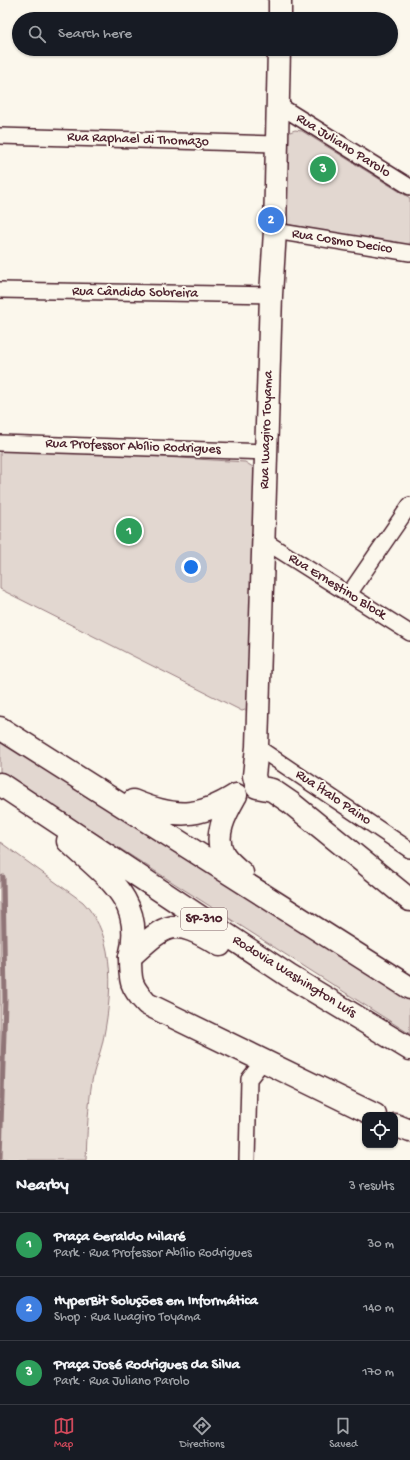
<!DOCTYPE html>
<html lang="en">
<head>
<meta charset="utf-8">
<style>
	:root { --surface:#171b24; --page:#20242c; --text:#f1f3f6; --muted:#9ea1a6; --line:#363941; --accent:#d1495b }
	body { margin:0; font-family:"Gochi Hand",sans-serif; background:var(--page); color:var(--text) }
	.controls { position:absolute; right:12px; bottom:12px; display:grid; overflow:hidden; border-radius:8px; box-shadow:0 1px 3px #0004 }
	.controls button { width:36px; height:36px; display:grid; place-items:center; padding:0; border:0; border-bottom:1px solid var(--line); background:var(--surface); color:var(--text); font:20px sans-serif }
	.you { position:absolute; left:191px; top:567px; width:14px; height:14px; margin:-10px; border:3px solid #fff; border-radius:50%; background:#1a73e8; box-shadow:0 0 0 6px #1a73e833 }
	.badge { display:grid; place-items:center; width:26px; height:26px; border-radius:50%; background:var(--accent); color:#fff; font-size:13px; font-weight:700 }
	.pin { position:absolute; translate:-50% -50%; border:2px solid #fff; box-shadow:0 1px 4px #0006 }
	.list { margin:0; padding:0; list-style:none }
	h2 { display:flex; justify-content:space-between; align-items:center; height:52px; margin:0; padding:0 16px; font-size:17px }
	h2 small { font-size:13px; font-weight:400; color:var(--muted) }
	.list li { display:grid; grid-template-columns:26px 1fr auto; gap:12px; align-items:center; box-sizing:border-box; height:64px; padding:0 16px; border-top:1px solid var(--line) }
	.list b { display:block; font-size:15px; white-space:nowrap }
	.list p { margin:0; font-size:13px; white-space:nowrap; color:var(--muted) }
	.list em { font-size:13px; font-style:normal; color:var(--muted) }
	.icon { flex:none; width:22px; height:22px; fill:none; stroke:currentColor; stroke-width:2; stroke-linecap:round; stroke-linejoin:round }
	.map { position:relative; flex:none; width:410px; height:1160px; overflow:hidden }
	.search { position:absolute; background:var(--surface); box-shadow:0 1px 3px #0004; left:12px; right:12px; top:12px; height:44px; display:flex; align-items:center; gap:10px; box-sizing:border-box; padding:0 14px; border-radius:22px; color:var(--muted); font-size:15px }
	.sheet { height:244px; background:var(--surface) }
	nav { display:flex; justify-content:space-around; align-items:center; box-sizing:border-box; height:56px; border-top:1px solid var(--line); background:var(--surface); font-size:11px; color:var(--muted) }
	nav a { display:grid; justify-items:center; gap:2px }
	nav .on { color:var(--accent) }
	.map>svg:first-child { display:block }
	.green { fill:#e2d7d0; stroke:#967b7e }
	.lines { fill:none; stroke-linecap:round; stroke-linejoin:round }
	.stream { stroke:#907477; stroke-width:5 }
	.street-casing { stroke:#4a1f2b; stroke-width:18 }
	.secondary-casing { stroke:#4a1f2b; stroke-width:25 }
	.highway-casing { stroke:#4a1f2b; stroke-width:25 }
	.street { stroke:#fbf7ec; stroke-width:15 }
	.secondary { stroke:#fbf7ec; stroke-width:22 }
	.highway { stroke:#fbf7ec; stroke-width:22 }
	.labels { text-anchor:middle; dominant-baseline:central; stroke-width:4; stroke-linejoin:round; paint-order:stroke }
	.shield { fill:#fbf7ec; stroke:#7f6065; stroke-width:1 }
	.shield-label { font-size:13px; font-weight:bold; fill:#4a1f2b }
	.street-label { font-size:14px; fill:#4a1f2b; stroke:#fbf7ec }
</style>
</head>
<body>
<div class="map">
<svg width="410" height="1160" viewBox="0 0 410 1160">
	<rect width="100%" height="100%" fill="#fbf7ec"/>
	<filter id="ink" filterUnits="userSpaceOnUse"><feTurbulence type="fractalNoise" baseFrequency=".025" numOctaves="2"/><feDisplacementMap in="SourceGraphic" scale="8" xChannelSelector="R" yChannelSelector="G"/><feConvolveMatrix kernelMatrix="1 2 1 2 8 2 1 2 1" color-interpolation-filters="sRGB"/></filter>
	<g filter="url(#ink)">
		<path class="green" d="M295,130L302,131L410,198V246L290,225L284,222L287,135L290,132Z
			M0,447L245,462L256,469L248,709L242,711L0,589Z
			M0,740L410,1000V1034L0,772Z
			M0,842L83,902C118,938 112,999 102,1045C99,1057 94,1069 92,1081C88,1107 87,1134 86,1160H0Z"/>
		<g class="lines">
			<path class="stream" d="M0,1158L5,1001L3,877"/>
			<g class="street-casing">
				<path id="street" d="M277,104L410,187
					M0,136L275,144
					M275,231L410,253
					M0,290L271,295
					M0,443L266,452
					M263,540L410,633
					M349,594L410,505
					M257,747L410,850
					M247,1160L249,1079L263,1061"/>
			</g>
			<g class="secondary-casing">
				<path id="secondary" d="M280,19V0
					M257,787L254,776L257,747L271,295L275,231L279,49
					M257,787L272,790L291,803L410,900
					M130,957C130,981 130,986 147,1004L375,1115
					M395,1125L410,1131"/>
			</g>
			<g class="highway-casing">
				<path id="highway" d="M0,728L410,988
					M0,784L289,976L410,1049
					M236,795C227,811 212,836 224,855C228,861 236,868 242,873
					M133,801C174,818 198,819 236,795
					M68,841C104,876 146,899 130,957
					M130,957C168,922 173,917 220,945"/>
			</g>
			<use href="#street" class="street"/>
			<use href="#secondary" class="secondary"/>
			<use href="#highway" class="highway"/>
		</g>
	</g>
	<g class="labels">
		<rect class="shield" x="181" y="908" width="46" height="22" rx="3"/>
		<g class="shield-label">
			<text x="204" y="919">SP-310</text>
		</g>
		<g class="street-label">
			<text transform="translate(138 140) rotate(2)">Rua Raphael di Thomazo</text>
			<text transform="translate(343 146) rotate(32)">Rua Juliano Parolo</text>
			<text transform="translate(342 242) rotate(9)">Rua Cosmo Decico</text>
			<text transform="translate(135 293) rotate(1)">Rua Cândido Sobreira</text>
			<text transform="translate(267 430) rotate(-88)">Rua Iwagiro Toyama</text>
			<text transform="translate(133 447) rotate(2)">Rua Professor Abílio Rodrigues</text>
			<text transform="translate(337 587) rotate(32)">Rua Ernestino Block</text>
			<text transform="translate(333 798) rotate(34)">Rua Ítalo Paino</text>
			<text transform="translate(294 977) rotate(32)">Rodovia Washington Luís</text>
		</g>
	</g>
</svg>
<div class="controls">
<button><svg class="icon" aria-label="locate" viewBox="0 0 24 24"><circle cx="12" cy="12" r="6"/><path d="M12 2v4M12 18v4M2 12h4M18 12h4"/></svg></button>
</div>
<div class="you"></div>
<div class="pin badge" style="left:129px;top:531px;background:#2e9e5b">1</div>
<div class="pin badge" style="left:271px;top:220px;background:#3f7fe0">2</div>
<div class="pin badge" style="left:323px;top:169px;background:#2e9e5b">3</div>
<div class="search"><svg class="icon" aria-label="search" viewBox="0 0 24 24"><circle cx="10" cy="10" r="6"/><path d="M15 15l6 6"/></svg>Search here</div>
</div>
<section class="sheet">
<h2>Nearby<small>3 results</small></h2>
<ul class="list">
<li><span class="badge" style="background:#2e9e5b">1</span><div><b>Praça Geraldo Milaré</b><p>Park · Rua Professor Abílio Rodrigues</p></div><em>30 m</em></li>
<li><span class="badge" style="background:#3f7fe0">2</span><div><b>HyperBit Soluções em Informática</b><p>Shop · Rua Iwagiro Toyama</p></div><em>140 m</em></li>
<li><span class="badge" style="background:#2e9e5b">3</span><div><b>Praça José Rodrigues da Silva</b><p>Park · Rua Juliano Parolo</p></div><em>170 m</em></li>
</ul>
</section>
<nav>
<a class="on"><svg class="icon" aria-label="map" viewBox="0 0 24 24"><path d="M3 6l6-2 6 2 6-2v14l-6 2-6-2-6 2zM9 4v14M15 6v14"/></svg>Map</a>
<a><svg class="icon" aria-label="directions" viewBox="0 0 24 24"><path d="M12 3l9 9-9 9-9-9zM9 14v-3h6M13 9l2 2-2 2"/></svg>Directions</a>
<a><svg class="icon" aria-label="saved" viewBox="0 0 24 24"><path d="M7 4h10v16l-5-4-5 4z"/></svg>Saved</a>
</nav>
</body>
</html>
